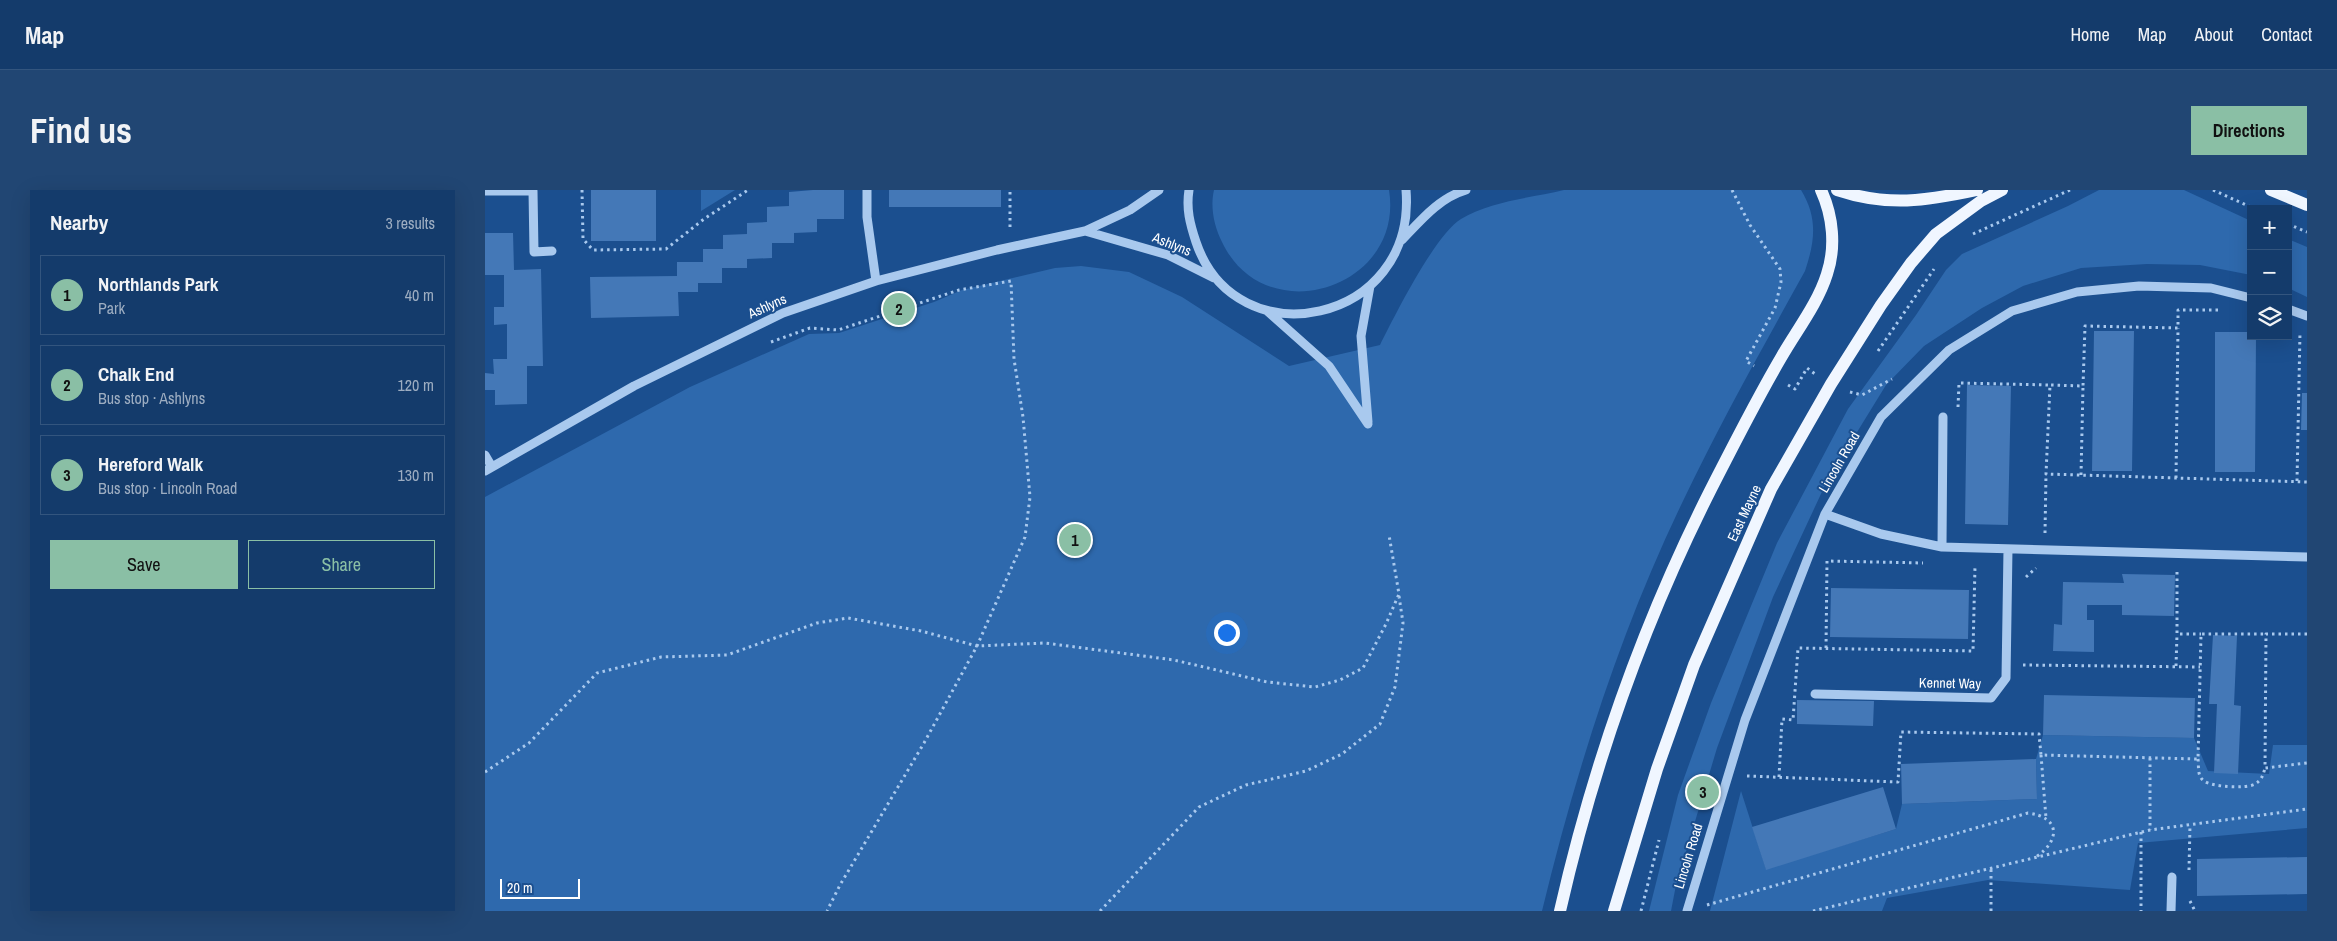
<!DOCTYPE html>
<html lang="en">
<head>
<meta charset="utf-8">
<style>
	:root { --surface:#143b6b; --page:#214673; --text:#f1f3f6; --muted:#9dadc1; --line:#33557e; --accent:#8abfa5 }
	body { margin:0; font-family:"Archivo Narrow",sans-serif; background:var(--page); color:var(--text) }
	.controls { position:absolute; right:15px; top:15px; display:grid; overflow:hidden; border-radius:0px; box-shadow:0 5px 20px #0002 }
	.controls button { width:45px; height:45px; display:grid; place-items:center; padding:0; border:0; border-bottom:1px solid var(--line); background:var(--surface); color:var(--text); font:25px sans-serif }
	.scale { position:absolute; left:15px; bottom:12px; width:80px; box-sizing:border-box; padding-left:5px; border:2px solid #fff; border-top:0; font-size:14px; line-height:18px; white-space:nowrap; color:#fff; -webkit-text-stroke:4px #1b4f8f; paint-order:stroke }
	.you { position:absolute; left:741px; top:442px; width:18px; height:18px; margin:-12px; border:4px solid #fff; border-radius:50%; background:#1a73e8; box-shadow:0 0 0 8px #1a73e833 }
	.badge { display:grid; place-items:center; width:32px; height:32px; border-radius:50%; background:var(--accent); color:#111; font-size:16px; font-weight:700 }
	.pin { position:absolute; translate:-50% -50%; border:2px solid #fff; box-shadow:0 1px 5px #0006 }
	.list { margin:0; padding:0; list-style:none }
	h2 { display:flex; justify-content:space-between; align-items:center; height:65px; margin:0; padding:0 20px; font-size:21px }
	h2 small { font-size:16px; font-weight:400; color:var(--muted) }
	.list li { display:grid; grid-template-columns:32px 1fr auto; gap:15px; align-items:center; box-sizing:border-box; height:80px; margin:0 10px 10px; padding:0 10px; border:1px solid var(--line); border-radius:0px }
	.list b { display:block; font-size:19px; white-space:nowrap }
	.list p { margin:0; font-size:16px; white-space:nowrap; color:var(--muted) }
	.list em { font-size:16px; font-style:normal; color:var(--muted) }
	.actions { display:flex; gap:10px; padding:15px 20px }
	.actions a { flex:1; padding:11px 0; border:1px solid var(--accent); border-radius:0px; text-align:center; font-size:18px; color:var(--accent) }
	.actions .main { background:var(--accent); color:#111 }
	.icon { flex:none; width:28px; height:28px; fill:none; stroke:currentColor; stroke-width:2; stroke-linecap:round; stroke-linejoin:round }
	.map { position:relative; flex:none; width:1822px; height:721px; overflow:hidden; border-radius:0px }
	header { display:flex; align-items:center; gap:30px; box-sizing:border-box; height:70px; padding:0 25px; background:var(--surface); border-bottom:1px solid var(--line) }
	header strong { font-size:24px }
	nav { display:flex; gap:28px; margin-inline-start:auto; font-size:18px }
	.intro { display:flex; align-items:center; justify-content:space-between; box-sizing:border-box; height:120px; padding:0 30px }
	h1 { margin:0; font-size:35px }
	.button { padding:12px 22px; border-radius:0px; background:var(--accent); color:#111; font-size:18px; font-weight:700 }
	main { display:flex; gap:30px; padding:0 30px }
	aside { flex:1; background:var(--surface); border-radius:0px; box-shadow:0 5px 20px #0002 }
	.map>svg:first-child { display:block }
	.green { fill:#2e69ad }
	.building { fill:#4478b7 }
	.lines { fill:none; stroke-linecap:round; stroke-linejoin:round }
	.path { stroke:#a9c9ee; stroke-width:3; stroke-dasharray:2.5 4; stroke-linecap:butt }
	.minor { stroke:#a9c9ee; stroke-width:9 }
	.major { stroke:#f0f6ff; stroke-width:12 }
	.labels { text-anchor:middle; dominant-baseline:central; stroke-width:4; stroke-linejoin:round; paint-order:stroke }
	.street-label { font-size:14px; fill:#fff; stroke:#1b4f8f }
</style>
</head>
<body>
<header>
<strong>Map</strong>
<nav><a>Home</a><a>Map</a><a>About</a><a>Contact</a></nav>
</header>
<div class="intro"><h1>Find us</h1><a class="button">Directions</a></div>
<main>
<aside>
<h2>Nearby<small>3 results</small></h2>
<ul class="list">
<li><span class="badge">1</span><div><b>Northlands Park</b><p>Park</p></div><em>40 m</em></li>
<li><span class="badge">2</span><div><b>Chalk End</b><p>Bus stop · Ashlyns</p></div><em>120 m</em></li>
<li><span class="badge">3</span><div><b>Hereford Walk</b><p>Bus stop · Lincoln Road</p></div><em>130 m</em></li>
</ul>
<div class="actions"><a class="main">Save</a><a>Share</a></div>
</aside>
<div class="map">
<svg width="1822" height="721" viewBox="0 0 1822 721">
	<rect width="100%" height="100%" fill="#1b4f8f"/>
	<path class="green" d="M216,0H250L216,21Z
		M729,0H904C920,98 780,143 737,52C729,36 725,17 729,0Z
		M1079,0H1316C1333,28 1330,51 1320,81C1278,157 1235,233 1198,311C1135,441 1091,581 1057,721H0V307L205,197L324,144L354,143L449,112L477,100L570,78L596,76L644,82L697,107L804,176L895,155C910,125 950,45 976,29C1006,11 1046,8 1079,0Z
		M1614,0H1699L1766,31V85L1715,75L1662,74L1596,78L1538,96L1497,118L1439,156L1401,195L1342,291L1288,407L1232,558L1191,695L1186,721H1164L1193,605L1226,513L1292,353L1363,219L1431,125L1461,80L1477,64L1583,16Z
		M1803,49L1822,57V107L1803,98Z
		M1558,545L1709,548L1723,581L1784,584L1788,555H1822V638L1653,653L1645,700L1503,690L1402,708L1397,721H1225L1256,601L1281,679L1411,639L1417,614L1552,609L1551,569Z"/>
	<path class="building" d="M106,0H171V51H106Z
		M328,0H359V29H332V42L309,43V53H287V68L262,69V78H237V93H213V102H193L194,126L106,128L105,87L192,86V72H218V59H238V45L262,44V33L282,32V17L304,16V2Z
		M404,0H516V17H404Z
		M0,43H28L29,80L56,79L58,176H42V214L10,215V200H0V183L9,184L8,169H22V134L9,135V117H19V85H0Z
		M1609,141H1649L1647,281H1607Z
		M1730,142H1766V146H1771L1770,282H1730Z
		M1482,195L1526,196L1523,335L1480,334Z
		M1817,203H1822V240H1816Z
		M1637,384L1690,385L1689,426L1637,425V415H1602V430H1609V462L1568,461L1569,434L1577,435L1578,392L1639,393Z
		M1346,398L1484,400L1483,449L1345,447Z
		M1728,445L1752,446L1749,515L1756,516L1753,584L1729,583L1732,514H1724Z
		M1559,505L1710,508L1709,548L1558,545Z
		M1312,510L1389,511L1388,536L1312,534Z
		M1551,569L1552,609L1417,614L1416,574Z
		M1398,597L1411,639L1281,680L1267,637Z
		M1822,667V704L1712,706V669Z"/>
	<g class="lines">
		<path class="path" d="M97,0L98,49L108,60L181,59L219,29L263,0
			M1247,0L1265,35L1295,79L1296,92L1290,118L1261,171L1269,176
			M1728,0L1770,19
			M1803,34L1822,42
			M525,37V0
			M1488,44L1585,0
			M1733,120H1693V138L1600,136L1598,196L1565,195L1561,284L1822,292
			M286,152L325,138L353,140L474,100L526,91L529,169L538,227L545,307L540,347L492,456L439,553L355,695L342,721
			M1393,161L1449,79
			M1303,195L1310,199L1322,178L1330,184
			M1365,202L1377,205L1407,189
			M1473,217L1474,193L1565,195
			M1596,285L1598,196
			M1691,288L1693,138
			M1812,291L1815,142
			M1560,343L1561,284
			M1692,382V444H1716
			M1541,387L1551,378
			M1822,444H1781L1780,578L1822,573
			M1341,458L1342,371L1438,373
			M1538,475L1715,477
			M1691,476L1692,444
			M1556,565L1561,628
			M1665,568V640
			M1713,569C1714,577 1712,586 1719,591C1727,597 1761,599 1770,594C1777,590 1778,585 1780,578
			M0,582L44,553L112,483L176,467L242,465L332,433L363,428L436,441L492,456L560,453L689,470L782,492L830,497L855,490L878,478L901,434L914,404L904,345
			M1262,586L1413,592L1416,542L1554,544L1556,565L1713,569L1716,444H1781
			M1294,587L1297,529L1308,530L1313,458L1488,461L1490,376
			M1656,642V721
			M1704,680L1705,635
			M1705,711L1710,721
			M1222,715L1543,623C1575,627 1576,650 1551,667
			M615,721L714,617L761,595L821,581L857,564L895,534L910,497L918,433L914,406
			M1156,721L1174,650
			M1328,721L1665,640L1822,619
			M1506,721V678"/>
		<path class="minor" d="M382,0V27L391,91
			M704,0C701,19 705,34 711,52C751,171 932,134 921,0
			M0,1H48L49,62L67,61
			M600,41L683,65L729,88
			M917,50C936,30 954,8 981,0
			M1803,119L1822,126
			M781,120L844,176L883,234
			M883,232L876,146L885,96
			M0,265L7,277
			M0,281L149,196L298,123L391,91L512,60L600,41L645,20L674,0
			M1340,324L1396,344L1457,357L1822,367
			M1457,357L1458,227
			M1330,504L1506,508L1521,488L1523,359
			M1202,721L1260,530L1340,324L1396,227L1464,160L1527,121L1592,102L1654,96L1726,98L1766,108
			M1686,721L1687,687"/>
		<path class="major" d="M1352,0C1403,17 1441,11 1492,0
			M1786,0L1822,15
			M1075,721C1108,576 1158,434 1225,301C1248,256 1271,210 1297,166C1312,140 1333,113 1342,84C1351,57 1348,26 1336,0
			M1129,721L1172,579L1209,475L1286,299L1346,194L1396,115L1426,73L1451,44L1496,11L1517,0"/>
	</g>
	<g class="labels">
		<g class="street-label">
			<text transform="translate(687 54) rotate(22)">Ashlyns</text>
			<text transform="translate(282 116) rotate(-24)">Ashlyns</text>
			<text transform="translate(1354 272) rotate(-60)">Lincoln Road</text>
			<text transform="translate(1259 323) rotate(-65)">East Mayne</text>
			<text transform="translate(1465 493) rotate(1)">Kennet Way</text>
			<text transform="translate(1203 666) rotate(-73)">Lincoln Road</text>
		</g>
	</g>
</svg>
<div class="controls">
<button>+</button>
<button>−</button>
<button><svg class="icon" aria-label="layers" viewBox="0 0 24 24"><path d="M12 4l9 5-9 5-9-5zM3 14l9 5 9-5"/></svg></button>
</div>
<div class="scale">20 m</div>
<div class="you"></div>
<div class="pin badge" style="left:590px;top:350px">1</div>
<div class="pin badge" style="left:414px;top:119px">2</div>
<div class="pin badge" style="left:1218px;top:602px">3</div>
</div>
</main>
</body>
</html>
